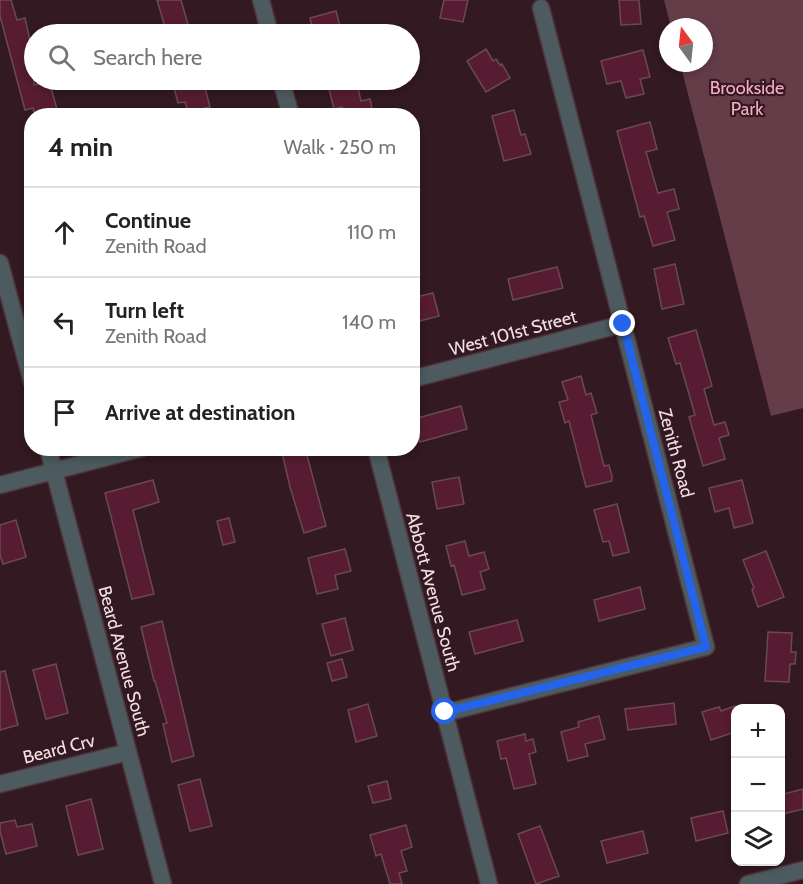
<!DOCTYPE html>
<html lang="en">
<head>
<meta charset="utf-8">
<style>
	:root { --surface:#fff; --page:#f2f2f2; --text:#222; --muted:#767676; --line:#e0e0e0 }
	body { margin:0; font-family:Cabin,sans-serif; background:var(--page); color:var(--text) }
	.controls { position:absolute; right:18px; bottom:18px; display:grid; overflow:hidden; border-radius:12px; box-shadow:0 3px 9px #0003 }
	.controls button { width:54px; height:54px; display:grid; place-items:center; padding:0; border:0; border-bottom:2px solid var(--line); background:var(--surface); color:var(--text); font:30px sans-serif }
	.compass { position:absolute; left:659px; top:18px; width:54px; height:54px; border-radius:50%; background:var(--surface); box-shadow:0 3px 9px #0003; rotate:345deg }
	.stop { position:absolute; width:18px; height:18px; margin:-14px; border:4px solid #2563eb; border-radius:50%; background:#fff }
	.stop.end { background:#2563eb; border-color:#fff; box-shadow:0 2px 6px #0008 }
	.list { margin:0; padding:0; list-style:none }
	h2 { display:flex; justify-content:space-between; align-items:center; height:78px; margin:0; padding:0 24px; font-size:26px }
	h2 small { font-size:20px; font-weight:400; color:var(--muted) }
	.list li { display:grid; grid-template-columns:39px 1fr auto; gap:18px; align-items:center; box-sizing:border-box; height:90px; padding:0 24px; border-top:2px solid var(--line) }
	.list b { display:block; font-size:22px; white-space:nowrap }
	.list p { margin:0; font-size:20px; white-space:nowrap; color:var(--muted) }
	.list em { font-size:20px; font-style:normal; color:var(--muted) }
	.icon { flex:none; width:33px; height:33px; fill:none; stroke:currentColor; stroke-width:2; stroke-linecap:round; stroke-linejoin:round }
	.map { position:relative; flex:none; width:803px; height:884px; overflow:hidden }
	.search { position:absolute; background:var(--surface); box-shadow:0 3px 9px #0003; left:24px; top:24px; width:396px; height:66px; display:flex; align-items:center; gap:15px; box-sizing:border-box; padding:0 21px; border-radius:33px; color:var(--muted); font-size:22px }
	.panel { position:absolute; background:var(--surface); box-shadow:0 3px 9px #0003; left:24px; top:108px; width:396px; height:348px; border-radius:24px }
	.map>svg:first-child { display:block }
	.green { fill:#643d49 }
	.building { fill:#571c32; stroke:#694a53; stroke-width:1.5 }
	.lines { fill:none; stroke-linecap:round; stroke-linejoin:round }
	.minor-casing { stroke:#4e353c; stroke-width:19 }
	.tertiary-casing { stroke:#4e353c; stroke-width:19 }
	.minor { stroke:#4d5b61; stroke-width:16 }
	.tertiary { stroke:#4d5b61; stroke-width:16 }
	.route { stroke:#2563eb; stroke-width:8 }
	.labels { text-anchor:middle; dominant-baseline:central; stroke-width:4.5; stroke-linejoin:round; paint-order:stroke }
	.park-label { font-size:18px; fill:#f9abc2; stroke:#331921 }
	.street-label { font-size:18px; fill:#f3e0e5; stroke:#331921 }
</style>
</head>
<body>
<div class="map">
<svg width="803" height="884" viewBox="0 0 803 884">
	<rect width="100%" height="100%" fill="#331921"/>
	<path class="green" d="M664,0H803V408L771,416L680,63H704V27H671Z"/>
	<path class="building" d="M0,0H11L17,20L25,18L30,41L34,39V85L49,81L59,116H35L33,108L25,110L0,16Z
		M157,0H181L189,28L167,34Z
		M444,0H468L463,22L440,18Z
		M619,0H639L641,24L621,25Z
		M336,11L342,34H314L310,18Z
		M486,49L493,61L496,59L500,65L502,64L510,78L486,92L467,61Z
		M643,50L650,77L640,79L644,94L626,98L621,81L607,84L601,61Z
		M172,80H203L210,107L188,112L185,102L178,103Z
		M349,80H356L361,101L370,99L373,113L365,116H344L342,107L334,109L328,85Z
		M514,110L521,135L525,134L531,154L504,161L492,116Z
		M650,122L657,149L646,152L658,193L674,189L679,209L667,212L675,240L653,246L644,216L640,217L617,131Z
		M675,264L684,304L662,309L654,269Z
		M557,267L563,288L513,300L508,279Z
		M433,293L439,316L412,323V298Z
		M696,330L712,386L704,389L714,425L725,422L729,435L719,438L725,459L703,466L689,417L695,415L680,363L676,364L668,338Z
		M581,376L586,395L591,393L597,413L591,415L604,466L609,465L612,476V481L586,487L569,421L565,423L559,402L568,400L562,382Z
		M461,406L467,429L420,442L414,419Z
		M281,448H305L326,526L304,533L290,487Z
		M459,477L464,504L437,509L432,482Z
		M153,480L159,502L133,510L154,594L132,599L105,493Z
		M742,480L753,523L734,528L729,508L715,512L709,488Z
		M617,504L629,552L613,556L609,541L603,542L594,510Z
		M229,518L235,542L223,545L217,521Z
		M16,520L26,557L3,564L0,555V525Z
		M465,541L469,556L484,552L489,569L480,572L485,589L462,595L454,565L451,566L446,546Z
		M345,549L351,571L335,575L338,589L317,594L308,558Z
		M766,551L784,597L758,607L752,590L754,588L743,560Z
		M640,587L645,609L599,621L594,600Z
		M345,618L353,650L331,656L322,624Z
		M517,620L523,641L475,654L469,632Z
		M162,621L194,756L172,762L163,724L167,723L155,681H154L141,627Z
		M768,632L792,633L791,652H796L795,664H790L789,682L765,681Z
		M342,659L347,677L332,681L327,663Z
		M56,664L68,713L46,719L33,670Z
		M5,671L18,725L0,730V672Z
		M674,703L676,724L628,730L625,709Z
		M368,704L377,736L356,742L348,710Z
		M735,706V732L711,740L702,712L719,707L721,711Z
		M599,716L605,739L585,744L588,756L568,761L561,732L579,727L578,722Z
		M525,734L526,741L533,739L536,752L529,754L536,784L514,789L506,758L501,759L497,741Z
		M200,779L212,826L190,831L178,785Z
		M387,781L391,799L373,803L368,786Z
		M803,789V809L783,814L780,804V795Z
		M91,799L103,849L78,855L66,806Z
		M723,811L728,833L696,841L691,818Z
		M15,820L17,827L32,824L37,846L6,854L0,831V823Z
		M406,825L412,847L401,851L407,871L399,873L402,884H390L381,854L376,856L370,835Z
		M540,826L559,876L536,884L518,834Z
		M643,831L648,853L607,863L601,841Z"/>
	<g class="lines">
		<g class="minor-casing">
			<path id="minor" d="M261,0L270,34
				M281,80L291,116
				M0,263L32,382
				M412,379L623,324
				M48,448L163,884
				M376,448L489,884
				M0,485L142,448
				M445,713L706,647L541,8
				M0,784L128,752"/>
		</g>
		<g class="tertiary-casing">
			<path id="tertiary" d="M748,884L803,870"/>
		</g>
		<use href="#minor" class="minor"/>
		<use href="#tertiary" class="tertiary"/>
	</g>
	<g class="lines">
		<path class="route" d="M445,712L706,647L623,324"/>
	</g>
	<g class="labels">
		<g class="park-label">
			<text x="747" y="88">Brookside<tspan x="747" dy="21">Park</tspan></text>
		</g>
		<g class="street-label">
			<text transform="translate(513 333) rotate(-15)">West 101st Street</text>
			<text transform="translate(676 453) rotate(75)">Zenith Road</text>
			<text transform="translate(433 592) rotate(75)">Abbott Avenue South</text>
			<text transform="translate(124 661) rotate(75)">Beard Avenue South</text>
			<text transform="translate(59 749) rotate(-14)">Beard Crv</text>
		</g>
	</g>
</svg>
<div class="controls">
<button>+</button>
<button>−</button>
<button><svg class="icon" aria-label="layers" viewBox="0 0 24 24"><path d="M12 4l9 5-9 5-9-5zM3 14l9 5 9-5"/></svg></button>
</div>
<svg class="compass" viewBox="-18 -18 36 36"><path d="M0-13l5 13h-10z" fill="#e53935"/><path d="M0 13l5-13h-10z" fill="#767676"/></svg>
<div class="stop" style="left:445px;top:712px"></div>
<div class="stop end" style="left:623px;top:324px"></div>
<div class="search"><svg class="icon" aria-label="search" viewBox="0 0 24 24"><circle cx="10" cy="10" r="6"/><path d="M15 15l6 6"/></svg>Search here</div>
<section class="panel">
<h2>4 min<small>Walk · 250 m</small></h2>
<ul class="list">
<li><svg class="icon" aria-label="ahead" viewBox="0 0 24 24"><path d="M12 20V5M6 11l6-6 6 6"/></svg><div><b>Continue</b><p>Zenith Road</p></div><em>110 m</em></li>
<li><svg class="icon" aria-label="left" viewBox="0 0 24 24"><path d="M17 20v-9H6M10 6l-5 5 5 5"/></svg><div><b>Turn left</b><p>Zenith Road</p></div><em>140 m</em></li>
<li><svg class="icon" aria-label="arrive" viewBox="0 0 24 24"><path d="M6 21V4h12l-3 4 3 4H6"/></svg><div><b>Arrive at destination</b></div></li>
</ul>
</section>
</div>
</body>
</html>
